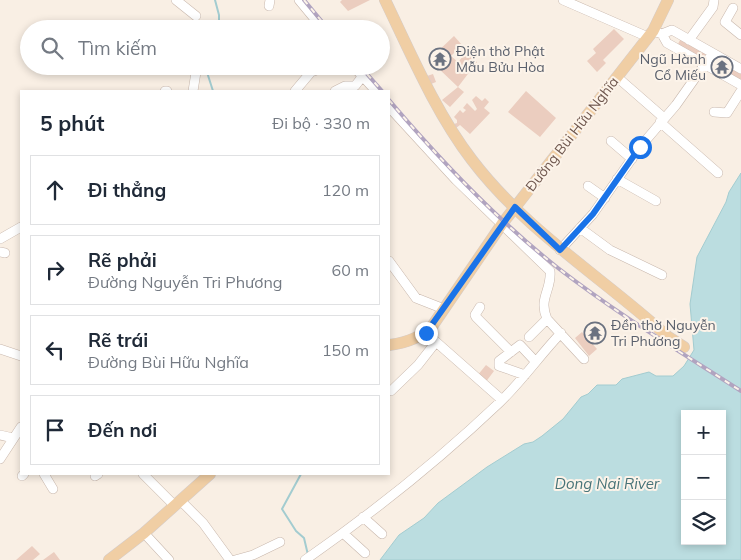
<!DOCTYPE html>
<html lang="vi">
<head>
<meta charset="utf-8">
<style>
	:root { --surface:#fff; --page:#f6f6f7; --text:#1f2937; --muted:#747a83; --line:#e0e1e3 }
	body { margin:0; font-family:Mulish,sans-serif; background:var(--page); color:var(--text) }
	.controls { position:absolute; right:15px; bottom:15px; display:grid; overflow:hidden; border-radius:0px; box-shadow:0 2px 8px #0003 }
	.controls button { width:45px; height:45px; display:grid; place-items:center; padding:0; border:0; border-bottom:1px solid var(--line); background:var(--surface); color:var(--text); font:25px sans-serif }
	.stop { position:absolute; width:15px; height:15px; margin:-11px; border:4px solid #1a73e8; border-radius:50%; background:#fff }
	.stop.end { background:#1a73e8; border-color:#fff; box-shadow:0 1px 5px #0008 }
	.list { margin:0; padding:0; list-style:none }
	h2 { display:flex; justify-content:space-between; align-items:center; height:65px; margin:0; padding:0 20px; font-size:21px }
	h2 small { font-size:16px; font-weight:400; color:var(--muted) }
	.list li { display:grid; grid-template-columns:32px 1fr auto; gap:15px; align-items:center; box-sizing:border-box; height:70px; margin:0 10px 10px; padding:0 10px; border:1px solid var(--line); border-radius:0px }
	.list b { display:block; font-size:19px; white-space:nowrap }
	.list p { margin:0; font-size:16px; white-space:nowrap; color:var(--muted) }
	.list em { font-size:16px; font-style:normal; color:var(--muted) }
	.icon { flex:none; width:28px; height:28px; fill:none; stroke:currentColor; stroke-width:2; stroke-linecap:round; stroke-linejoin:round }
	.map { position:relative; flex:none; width:741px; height:560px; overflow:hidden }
	.search { position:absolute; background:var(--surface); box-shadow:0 2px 8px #0003; left:20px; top:20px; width:370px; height:55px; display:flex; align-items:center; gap:12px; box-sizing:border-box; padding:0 18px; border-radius:28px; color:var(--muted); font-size:19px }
	.panel { position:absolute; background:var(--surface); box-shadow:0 2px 8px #0003; left:20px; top:90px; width:370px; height:385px; border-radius:0px }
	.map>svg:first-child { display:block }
	.water { fill:#bbdde0; stroke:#a3ccd0; fill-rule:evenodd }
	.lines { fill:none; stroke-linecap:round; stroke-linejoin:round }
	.stream { stroke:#a3ccd0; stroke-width:2 }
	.building { fill:#ebcdbf }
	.minor-casing { stroke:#c8b7ac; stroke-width:10 }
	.major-casing { stroke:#d4ccca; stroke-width:12 }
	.minor { stroke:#fff; stroke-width:9 }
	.major { stroke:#f0cea4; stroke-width:11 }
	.rail-casing { stroke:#b1a4c0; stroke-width:4 }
	.rail { stroke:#fcf3e9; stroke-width:2; stroke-dasharray:5.5; stroke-linecap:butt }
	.route { stroke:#1a73e8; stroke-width:6 }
	.labels { text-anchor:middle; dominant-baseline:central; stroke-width:4; stroke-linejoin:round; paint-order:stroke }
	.worship-label { font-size:14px; fill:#5b616d; stroke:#fcf3e9; text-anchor:start }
	.street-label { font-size:14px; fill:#6e564d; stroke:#fcf3e9 }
	.water-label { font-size:15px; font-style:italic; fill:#477378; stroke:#fcf3e9 }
</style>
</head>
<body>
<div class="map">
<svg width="741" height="560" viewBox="0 0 741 560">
	<rect width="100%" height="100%" fill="#f9efe4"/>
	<path class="water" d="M741,173V560H380L399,535L424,518L438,503L487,467L524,444L533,442L542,436L563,419L581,397L588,394L597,385H616L622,379L649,372L656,376H673L684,366L694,350L690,304L697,257L726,202L729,192ZM685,414H722V541H685Z"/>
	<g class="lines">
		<path class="stream" d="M215,0L219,15V29
			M205,66L213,91
			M301,474L282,509L296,531L304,538L308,555"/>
	</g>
	<path class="building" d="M342,0H370L348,11L340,2Z
		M614,29L624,39L603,60L606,63L597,72L587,61L596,53L593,49Z
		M454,36L462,45L451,56L458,62L466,53L477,62L458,87L438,68L444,63L437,62L435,54Z
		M681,38L708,55L703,62L677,46Z
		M721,62L741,72V82L718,70Z
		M433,74L436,82L431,84L427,76Z
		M458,87L464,92L450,107L442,100Z
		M526,91L556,118L540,137L508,112Z
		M476,96L482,101L485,98L489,102L484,108L490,113L470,134L460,125L456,128L454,124L457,123V120L454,117L460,110L463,113L466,110L463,108L467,103L475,111L477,109L472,100Z
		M593,322L606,336L597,344L584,330Z
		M582,332L597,349L589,356L575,338Z
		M486,365L494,371L485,383L477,376Z
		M32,546L40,554L33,560H16Z
		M54,552L60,560H43Z"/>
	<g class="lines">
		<g class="minor-casing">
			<path id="minor" d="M176,0L196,16
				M299,0L323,29
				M563,0L648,37
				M269,6L270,0
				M733,8L725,22L741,35
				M653,31L662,34L667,43L741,85
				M662,34L672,30L741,69
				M689,40L713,7L714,0
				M353,66L376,91
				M617,77L664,118
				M165,91H167
				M193,91L197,66
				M295,91L311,72L328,66
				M335,91L345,86H355L362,77
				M389,107L456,180L550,271C552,290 538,298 547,319L584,359
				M714,112L727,113L741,91
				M660,122L718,173
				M611,141L632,159
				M617,179L656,201
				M588,186L605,198
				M580,228L610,250L662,275
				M0,239L21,227
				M560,250L593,214L640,147L676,105L712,54
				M0,252L5,253
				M389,261L416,298L444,309
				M480,307L475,315L476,317L511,352
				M426,333L502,400
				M529,337L547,319
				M0,349L21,356
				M525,375L499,366V361L520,345L535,361
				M391,391L418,365L436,342
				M0,435L13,438
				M0,459L21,427
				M44,474L53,489
				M143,474L175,506
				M22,476L24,474
				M95,476L98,474
				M181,501L203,523L230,560
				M363,517L382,534
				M144,533L169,560
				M343,533L365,553
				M235,560L253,555L280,542
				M305,560C374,512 440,459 500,402C522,381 540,355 561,333"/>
		</g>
		<g class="major-casing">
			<path id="major" d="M385,0C411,54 436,113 472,160C526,231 602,277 667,336L684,347
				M389,345C406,343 421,338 433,325L502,224L653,31L668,0
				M109,560L144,533L210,474"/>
		</g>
		<use href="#minor" class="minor"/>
		<use href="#major" class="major"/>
		<g class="rail-casing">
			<path id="rail" d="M304,0L328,29
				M360,66L382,91
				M389,100C440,160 496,219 558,268C616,313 679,351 741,391"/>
		</g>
		<use href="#rail" class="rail"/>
	</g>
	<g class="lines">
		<path class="route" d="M426,333L515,207L560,250L593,214L640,147"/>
	</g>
	<defs>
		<g id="temple-ring" transform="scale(1.125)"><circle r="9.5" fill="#fcf3e9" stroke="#6b7280" stroke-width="1.5"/><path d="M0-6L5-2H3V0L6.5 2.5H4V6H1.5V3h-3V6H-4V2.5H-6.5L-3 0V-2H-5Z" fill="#6b7280"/></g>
	</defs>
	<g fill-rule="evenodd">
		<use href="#temple-ring" x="440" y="59"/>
		<use href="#temple-ring" x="722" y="67"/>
		<use href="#temple-ring" x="595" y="333"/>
	</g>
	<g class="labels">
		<g class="worship-label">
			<text x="456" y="51">Điện thờ Phật<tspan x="456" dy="16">Mẫu Bửu Hòa</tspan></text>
			<text x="706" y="59" text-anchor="end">Ngũ Hành<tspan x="706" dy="16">Cổ Miếu</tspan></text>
			<text x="611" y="325">Đền thờ Nguyễn<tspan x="611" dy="16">Tri Phương</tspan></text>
		</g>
		<g class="street-label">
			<text transform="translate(572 134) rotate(-52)">Đường Bùi Hữu Nghĩa</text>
		</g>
		<g class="water-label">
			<text x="607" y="483">Dong Nai River</text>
		</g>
	</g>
</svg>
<div class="controls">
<button>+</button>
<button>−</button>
<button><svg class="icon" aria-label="layers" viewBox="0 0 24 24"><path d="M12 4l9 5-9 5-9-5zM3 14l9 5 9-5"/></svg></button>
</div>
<div class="stop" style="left:640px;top:147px"></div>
<div class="stop end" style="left:426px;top:333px"></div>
<div class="search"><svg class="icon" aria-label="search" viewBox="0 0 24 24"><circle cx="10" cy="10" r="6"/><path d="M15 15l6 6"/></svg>Tìm kiếm</div>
<section class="panel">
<h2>5 phút<small>Đi bộ · 330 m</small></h2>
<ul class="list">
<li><svg class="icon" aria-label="ahead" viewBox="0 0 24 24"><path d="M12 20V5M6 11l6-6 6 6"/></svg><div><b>Đi thẳng</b></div><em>120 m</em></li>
<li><svg class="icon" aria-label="right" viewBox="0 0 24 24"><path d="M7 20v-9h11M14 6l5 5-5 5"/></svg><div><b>Rẽ phải</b><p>Đường Nguyễn Tri Phương</p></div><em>60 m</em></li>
<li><svg class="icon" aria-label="left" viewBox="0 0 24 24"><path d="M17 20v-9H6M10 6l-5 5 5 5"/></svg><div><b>Rẽ trái</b><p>Đường Bùi Hữu Nghĩa</p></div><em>150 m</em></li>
<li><svg class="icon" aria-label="arrive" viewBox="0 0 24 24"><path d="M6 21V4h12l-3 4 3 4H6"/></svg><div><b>Đến nơi</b></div></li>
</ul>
</section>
</div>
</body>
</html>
